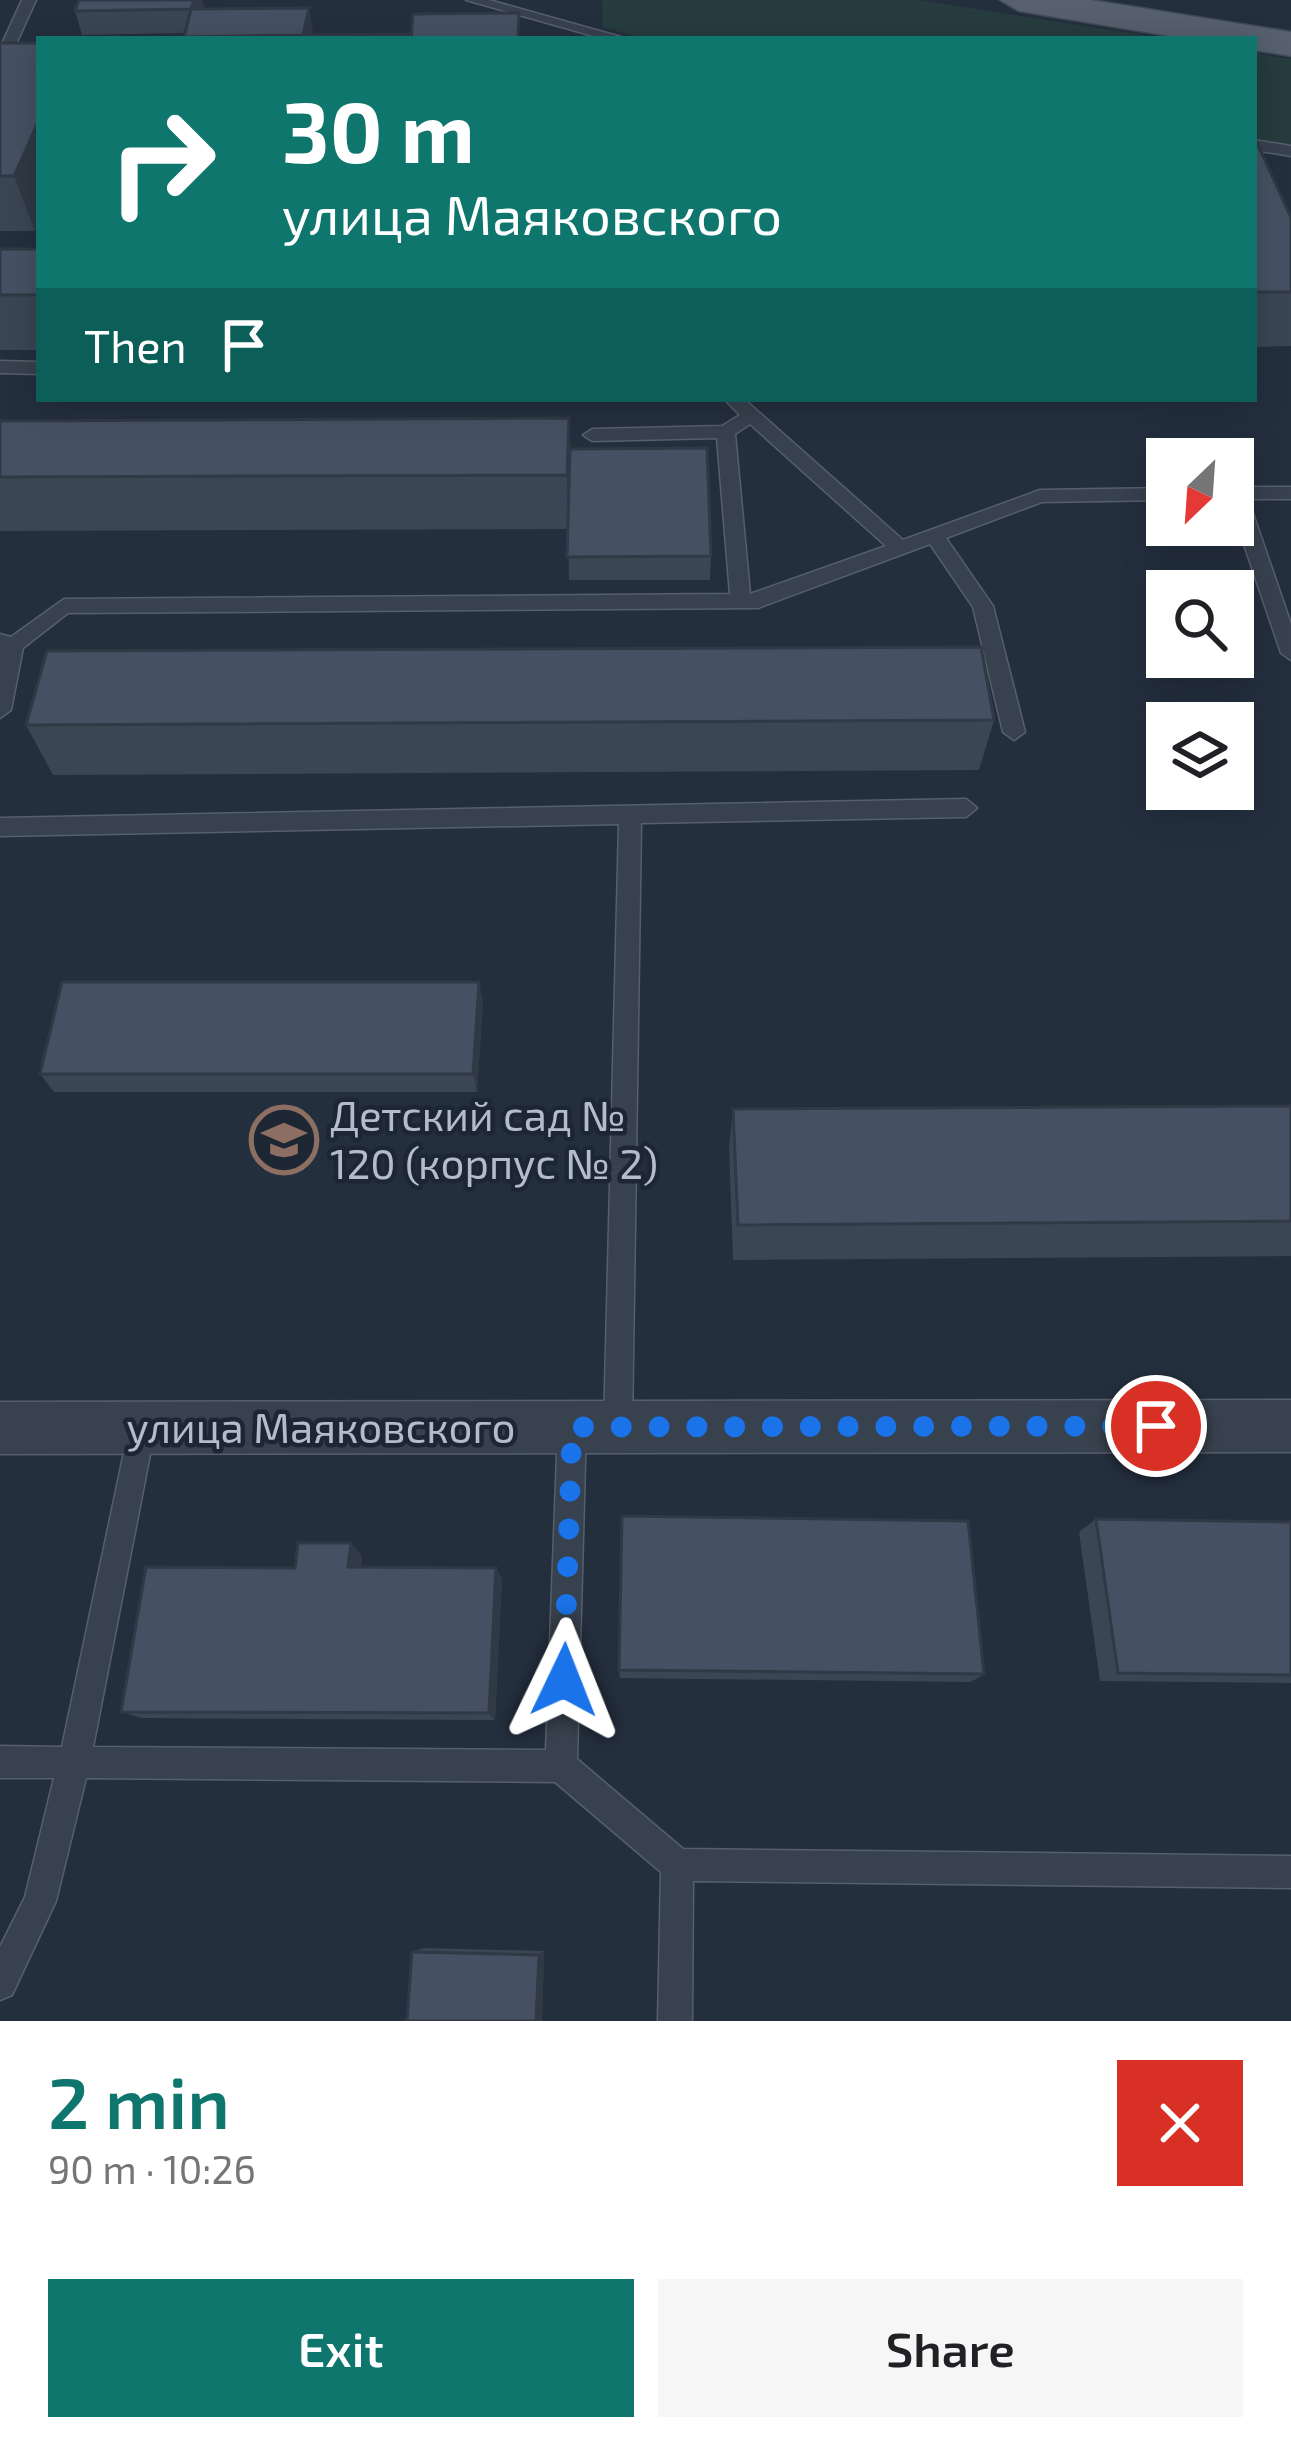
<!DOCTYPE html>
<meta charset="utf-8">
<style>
body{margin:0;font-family:"Exo 2",sans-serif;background:#f6f6f6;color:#202124;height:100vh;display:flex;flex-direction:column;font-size:45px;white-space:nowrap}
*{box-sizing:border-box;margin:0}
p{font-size:39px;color:#757577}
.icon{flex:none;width:66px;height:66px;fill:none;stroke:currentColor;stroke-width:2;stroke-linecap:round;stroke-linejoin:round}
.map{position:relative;height:2021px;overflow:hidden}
.details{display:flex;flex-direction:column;background:#fff;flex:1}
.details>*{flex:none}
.top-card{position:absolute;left:36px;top:36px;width:1221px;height:366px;border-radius:0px;box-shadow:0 6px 30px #0003;background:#0f766e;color:#fff;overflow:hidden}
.needle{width:78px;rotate:205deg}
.tools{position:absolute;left:1146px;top:438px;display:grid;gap:24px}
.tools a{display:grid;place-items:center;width:108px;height:108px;border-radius:0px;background:#fff;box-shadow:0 6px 30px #0003;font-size:60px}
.pin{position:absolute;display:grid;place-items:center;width:102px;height:102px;color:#fff;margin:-51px;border:6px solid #fff;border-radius:50%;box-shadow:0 3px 12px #0007}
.me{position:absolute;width:132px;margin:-66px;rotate:2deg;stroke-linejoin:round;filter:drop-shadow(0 0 9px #0008)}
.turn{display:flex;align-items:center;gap:42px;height:252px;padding:0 48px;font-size:54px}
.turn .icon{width:156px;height:156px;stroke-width:2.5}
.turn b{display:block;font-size:84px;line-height:102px}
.then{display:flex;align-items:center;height:114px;padding:0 48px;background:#0003;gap:24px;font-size:45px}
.round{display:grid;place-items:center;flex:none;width:126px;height:126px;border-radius:0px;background:#f6f6f6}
.head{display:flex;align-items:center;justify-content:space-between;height:204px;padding:0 48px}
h1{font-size:72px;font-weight:600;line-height:90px;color:#0f766e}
.action{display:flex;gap:24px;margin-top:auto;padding:24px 48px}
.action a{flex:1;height:138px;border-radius:0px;background:#0f766e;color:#fff;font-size:48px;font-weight:600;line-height:138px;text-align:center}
.action a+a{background:#f6f6f6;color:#202124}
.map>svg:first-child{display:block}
.green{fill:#263c3f}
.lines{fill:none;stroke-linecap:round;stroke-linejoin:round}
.lane-casing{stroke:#565f6c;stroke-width:3}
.street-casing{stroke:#565f6c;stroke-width:3}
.primary-casing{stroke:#414a57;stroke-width:3}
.lane{fill:#38414e;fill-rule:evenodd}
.street{fill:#38414e;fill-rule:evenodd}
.primary{fill:#56606e;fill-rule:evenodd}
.wall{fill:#3b4654}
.shaded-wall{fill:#303945}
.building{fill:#455162;stroke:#303945;stroke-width:3}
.route{stroke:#1a73e8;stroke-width:21;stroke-dasharray:0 37.8}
.labels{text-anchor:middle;stroke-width:9;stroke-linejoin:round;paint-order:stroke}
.poi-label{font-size:42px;fill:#b4bcc9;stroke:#1d2633;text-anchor:start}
.street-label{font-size:42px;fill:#b4bcc9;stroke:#1d2633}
</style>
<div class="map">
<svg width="1291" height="2021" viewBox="0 0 1291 2021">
<rect width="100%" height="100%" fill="#242f3e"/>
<path class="green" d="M602,0H918L1168,39H645L603,27Z
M1254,53L1291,59V147L1254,141Z"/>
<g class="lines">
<defs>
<path id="lane" d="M22,0H36L7,64L0,68V48Z
M466,0H489L628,39H604Z
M1254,140L1291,146V156L1254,150Z
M0,361L39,362V374L0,373Z
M724,399H744L903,540L1040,490L1167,488V500L1042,502L946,538L993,606L1025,732L1014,740L1003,732L973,607L930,544L758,608L68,613L23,648L11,710L0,718V634L11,637L64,599L730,594L717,438L592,441L583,435L592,429L722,426L740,415ZM750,424L886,546L750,594L735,434Z
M1233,487H1291V499H1248L1291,624V660L1281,653L1233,512Z
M966,799L977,808L966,817L641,823L632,1427L628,1437L618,1441L608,1437L604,1427L619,824L0,836V818Z
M572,1413L582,1417L586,1427L577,1759L683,1849L1291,1856V1888L693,1881L692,2021H658L661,1872L555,1782L86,1778L56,1901L12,1995L0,2000V1947L25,1897L54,1778H0V1746L62,1747L131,1419L141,1415L151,1419L155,1429L93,1747L546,1750L558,1427L562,1417Z"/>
<path id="street" d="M1291,1400V1452L0,1454V1402Z"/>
<path id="primary" d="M1000,0H1091L1291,32V56L1254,50V39H1188L1019,11Z"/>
</defs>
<use href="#lane" class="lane-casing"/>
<use href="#street" class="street-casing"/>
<use href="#primary" class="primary-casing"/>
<use href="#lane" class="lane"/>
<use href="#street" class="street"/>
<use href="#primary" class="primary"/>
</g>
<path class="wall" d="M204,7L203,9L313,32L312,35L521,39H184L185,33L82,35L75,11Z
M0,43L35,231H0Z
M1254,136L1291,218V346L1254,347Z
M0,249H39V350H0Z
M0,421L570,449L711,556L710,580H569L568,529L0,531Z
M994,720L979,770L53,775L26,725Z
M483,1001L477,1092H54L40,1074Z
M1291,1106V1256L733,1260L729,1148L733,1109Z
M1096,1519L1291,1522V1683L1100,1681L1079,1532Z
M351,1543L362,1556L361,1567L496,1568L502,1579L495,1720L142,1718L121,1712L295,1568Z
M619,1670L984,1674L971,1682L620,1678Z
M424,1948L544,1951L542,2021H407L412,1952Z"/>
<path class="shaded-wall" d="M194,0H202L204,7L197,33L191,9Z
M309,8L313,32L311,39L303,35Z
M39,120V221L35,231L14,176Z
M569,418L572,473L570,529L567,475Z
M479,982L483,1001L477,1092L473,1074Z
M351,1543L362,1556L360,1579L348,1567Z
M496,1568L502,1579L495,1720L489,1713Z
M544,1951L542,2021H536L539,1955Z"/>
<path class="building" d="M79,0H194L191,9L75,11Z
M309,8L303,35L411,34V39H302L303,35L184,37L191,9Z
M519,13L518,39H411L413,14Z
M0,43H39V120L14,176H0Z
M1254,136L1291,218V292H1254Z
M0,249H39V295H0Z
M569,418L567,475L0,477V421Z
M707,448L711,556L567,557L570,449Z
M981,647L994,720L26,725L47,651Z
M62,982H479L473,1074H40Z
M1291,1106V1221L738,1225L733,1109Z
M622,1516L968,1521L984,1674L619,1670Z
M1096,1519L1291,1522V1675L1118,1673Z
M298,1543H351L348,1567L496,1568L489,1713L121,1712L146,1567L295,1568Z
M412,1952L539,1955L536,2021H407Z"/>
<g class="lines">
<path class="route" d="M564,1680L572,1427L1156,1426"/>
</g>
<defs>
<symbol id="school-ring" viewBox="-11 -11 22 22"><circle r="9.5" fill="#1d2633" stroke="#8d6e63" stroke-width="1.5"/><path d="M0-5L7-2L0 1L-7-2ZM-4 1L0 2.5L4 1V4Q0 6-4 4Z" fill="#8d6e63"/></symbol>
</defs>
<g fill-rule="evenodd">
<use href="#school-ring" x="246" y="1102" width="76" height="76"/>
</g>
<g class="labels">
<g class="poi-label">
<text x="330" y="1131">Детский сад №<tspan x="330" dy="48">120 (корпус № 2)</tspan></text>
</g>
<g class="street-label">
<text x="321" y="1443">улица Маяковского</text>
</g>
</g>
</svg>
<div class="tools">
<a><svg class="needle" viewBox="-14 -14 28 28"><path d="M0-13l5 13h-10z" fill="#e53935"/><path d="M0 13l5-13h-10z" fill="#757577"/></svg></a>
<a><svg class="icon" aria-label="search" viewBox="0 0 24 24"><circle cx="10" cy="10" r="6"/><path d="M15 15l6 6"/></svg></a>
<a><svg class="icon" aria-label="layers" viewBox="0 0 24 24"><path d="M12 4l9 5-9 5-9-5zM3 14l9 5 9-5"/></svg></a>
</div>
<div class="pin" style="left:1156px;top:1426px;background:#d93025"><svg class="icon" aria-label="arrive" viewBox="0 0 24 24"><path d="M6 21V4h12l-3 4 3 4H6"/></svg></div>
<svg class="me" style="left:564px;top:1680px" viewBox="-20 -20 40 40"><path d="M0-17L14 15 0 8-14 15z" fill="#1a73e8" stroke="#fff" stroke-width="4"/></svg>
<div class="top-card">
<div class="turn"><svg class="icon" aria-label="right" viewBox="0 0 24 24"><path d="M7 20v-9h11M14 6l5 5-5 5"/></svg><div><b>30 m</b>улица Маяковского</div></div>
<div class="then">Then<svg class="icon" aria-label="arrive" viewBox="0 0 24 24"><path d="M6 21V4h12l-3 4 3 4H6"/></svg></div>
</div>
</div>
<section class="details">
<div class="head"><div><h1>2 min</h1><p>90 m · 10:26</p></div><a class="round" style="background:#d93025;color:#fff"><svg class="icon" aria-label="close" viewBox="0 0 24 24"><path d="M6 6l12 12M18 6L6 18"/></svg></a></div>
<div class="action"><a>Exit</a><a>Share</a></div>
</section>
